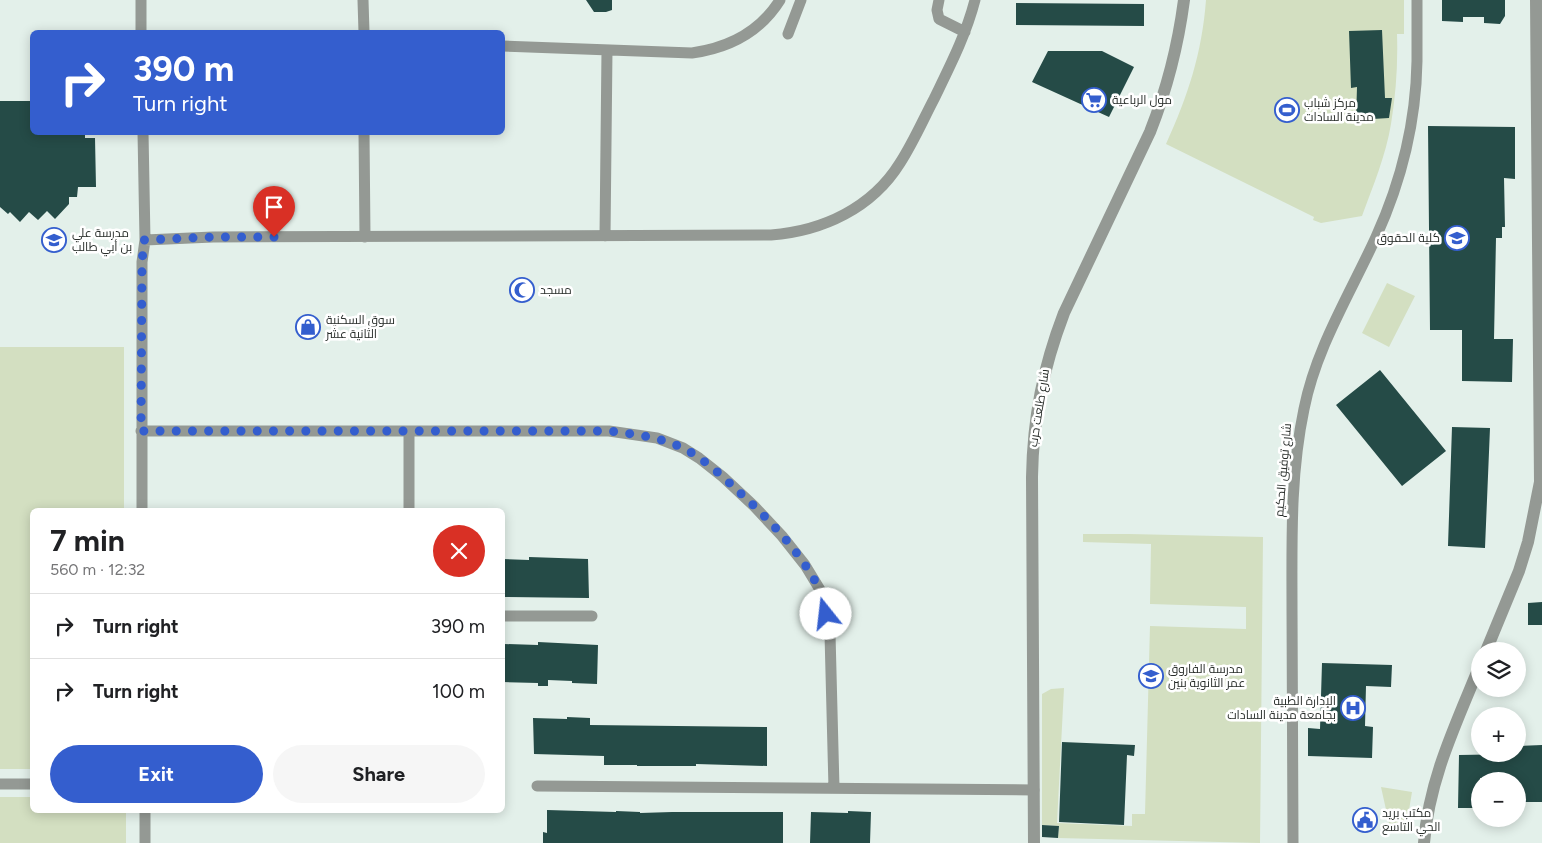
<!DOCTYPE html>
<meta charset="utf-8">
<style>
body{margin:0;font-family:Figtree,Cairo,sans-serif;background:#f6f6f6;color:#202124;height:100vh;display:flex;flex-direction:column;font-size:19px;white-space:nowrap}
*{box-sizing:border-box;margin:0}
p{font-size:16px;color:#757577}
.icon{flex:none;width:28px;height:28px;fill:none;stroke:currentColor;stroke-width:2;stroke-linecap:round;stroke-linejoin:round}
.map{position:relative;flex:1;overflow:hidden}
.details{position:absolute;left:30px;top:508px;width:475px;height:305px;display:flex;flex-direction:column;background:#fff;border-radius:8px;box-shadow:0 2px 12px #0003}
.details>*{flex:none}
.top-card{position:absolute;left:30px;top:30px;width:475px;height:105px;border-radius:8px;box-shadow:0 2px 12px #0003;background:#345ece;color:#fff;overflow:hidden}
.buttons{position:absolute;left:1471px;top:642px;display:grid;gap:10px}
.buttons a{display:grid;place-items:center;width:55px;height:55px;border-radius:50%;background:#fff;box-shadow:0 2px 12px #0003;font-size:25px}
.pin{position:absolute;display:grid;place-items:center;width:42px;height:42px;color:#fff;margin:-51px -21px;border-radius:50% 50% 50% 0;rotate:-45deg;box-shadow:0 0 5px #0007}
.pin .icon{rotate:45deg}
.me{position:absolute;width:55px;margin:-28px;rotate:344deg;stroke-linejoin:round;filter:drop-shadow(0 0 4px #0008)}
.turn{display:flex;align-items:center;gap:18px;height:105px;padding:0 20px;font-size:22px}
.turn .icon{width:65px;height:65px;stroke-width:2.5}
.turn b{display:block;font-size:35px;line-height:42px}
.round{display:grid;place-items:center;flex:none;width:52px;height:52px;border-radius:26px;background:#f6f6f6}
.overview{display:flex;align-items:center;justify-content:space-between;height:85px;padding:0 20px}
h1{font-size:30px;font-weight:700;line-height:38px}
.button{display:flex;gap:10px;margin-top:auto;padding:10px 20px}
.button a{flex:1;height:58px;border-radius:30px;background:#345ece;color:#fff;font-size:20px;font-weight:700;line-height:58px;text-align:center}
.button a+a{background:#f6f6f6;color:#202124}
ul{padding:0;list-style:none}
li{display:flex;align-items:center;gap:15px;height:65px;padding:0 20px;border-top:1px solid #e0e0e0}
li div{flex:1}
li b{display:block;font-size:19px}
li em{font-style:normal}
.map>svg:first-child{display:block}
.green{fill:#d3dfc1}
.building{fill:#254b47}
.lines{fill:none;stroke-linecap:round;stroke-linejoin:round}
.minor{stroke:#949994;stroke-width:11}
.tertiary{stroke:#949994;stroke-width:12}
.route{stroke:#345ece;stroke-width:9;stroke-dasharray:0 16.2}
.labels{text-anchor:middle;stroke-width:5;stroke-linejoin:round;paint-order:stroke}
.poi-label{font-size:12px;fill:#272c29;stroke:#fff;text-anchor:start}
.street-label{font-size:12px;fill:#272c29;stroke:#fff}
</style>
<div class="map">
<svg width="1542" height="843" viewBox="0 0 1542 843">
<rect width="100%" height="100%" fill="#e3f0ea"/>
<path class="green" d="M1206,0H1404V34H1397C1398,64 1396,94 1391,124C1386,155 1373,186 1362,216L1321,223L1313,220L1314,217L1166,144C1188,96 1202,53 1206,0Z
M1387,283L1415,296L1389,347L1362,333Z
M0,347H124V510H32V769H0Z
M1083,534H1129L1263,537L1260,843L1058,838L1059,826L1042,825V694L1051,689L1064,688L1057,823L1132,826V814H1145L1150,626L1246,629V607L1150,604L1151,544L1083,542Z
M1381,787L1412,792L1405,834L1391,832Z
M0,797H32V810H126V843H0Z"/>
<path class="building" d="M586,0H612V10L606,12H594Z
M1442,0H1505V16L1500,24L1484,23V17H1463V22L1442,21Z
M1016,3L1144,4V26L1016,25Z
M1382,30L1385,98H1392L1389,118L1356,120L1357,87L1351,88L1349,31Z
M1048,51H1102L1134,67L1109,117L1032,82Z
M0,101H32V132H85V138H95L96,187H78L77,197H69V204L55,219L47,211L38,220L29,212L20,222L10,212L8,214L0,207Z
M1428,126L1515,127V179L1504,178L1505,227H1502V238H1496L1494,339H1513L1512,382L1462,381V330H1430Z
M1380,370L1446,451L1402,486L1336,405Z
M1452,427L1490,428L1485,548L1448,546Z
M529,557L588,559L589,598L502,597V559L529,560Z
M1542,602V625H1528V603Z
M538,642L598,645L597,684L572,683V681L548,680V686H538V683L503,682L504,644L538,645Z
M1322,663L1392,665L1391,687L1366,686L1365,726L1373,727L1372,758L1308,756V728L1320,729Z
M567,717L590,718V725L767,727V766L696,764V766H637V765H604V756L534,754L533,718L567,719Z
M1062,742L1135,745L1134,756L1127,755L1124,825L1059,822Z
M1542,745V802H1518V781H1508V778H1480V808H1458L1459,755L1518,754V746Z
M547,810L616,812V811L640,812V813L672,812H783V843H543V832L547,833Z
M848,811L871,812L870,843H810L811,812L848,813Z
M1042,825L1059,826L1058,838L1042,837Z"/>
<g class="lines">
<path class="minor" d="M141,0V32
M363,0L364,32
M939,0L937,10L939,19L965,32
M788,34L801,0
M502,46L692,53C728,48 760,32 780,0
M143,132L145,240
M364,132L365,237
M605,236L607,50
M141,431H609L657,438L683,448L699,458L723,477L754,506L782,536L805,565L822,593L830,634L834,788
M142,510V262L145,240L213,237L771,235C823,231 872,208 900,163C913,143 923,120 934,99C950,66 966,35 975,0
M409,510V431
M502,616H592
M0,784H32
M537,786L1034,790
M145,810V843
M1293,843C1293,765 1292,687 1292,608C1292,542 1290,475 1304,409C1316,348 1350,294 1376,237C1401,182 1416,121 1417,61C1417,41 1417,20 1417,0"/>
<path class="tertiary" d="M1486,651L1519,571L1528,542L1540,482L1536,0
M1034,843L1032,477C1033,418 1043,368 1064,313L1150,132C1167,89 1178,46 1184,0
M1424,843C1429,779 1456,724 1480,665"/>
</g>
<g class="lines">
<path class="route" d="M274,237H213L144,240L142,262L141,431H609C634,434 659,437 683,448C703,458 721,475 737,490C769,519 801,552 821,592C824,598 825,607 826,614"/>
</g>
<defs>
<symbol id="supermarket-ring" viewBox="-11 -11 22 22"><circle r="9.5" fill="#fff" stroke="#345ece" stroke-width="1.5"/><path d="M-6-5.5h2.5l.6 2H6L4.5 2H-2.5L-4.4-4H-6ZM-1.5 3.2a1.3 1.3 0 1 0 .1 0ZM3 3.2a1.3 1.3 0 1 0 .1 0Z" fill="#345ece"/></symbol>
<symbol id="stadium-ring" viewBox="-11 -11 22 22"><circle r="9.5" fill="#fff" stroke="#345ece" stroke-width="1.5"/><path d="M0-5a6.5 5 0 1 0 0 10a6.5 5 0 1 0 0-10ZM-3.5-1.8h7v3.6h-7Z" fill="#345ece"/></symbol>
<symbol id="university-ring" viewBox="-11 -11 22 22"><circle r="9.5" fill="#fff" stroke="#345ece" stroke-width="1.5"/><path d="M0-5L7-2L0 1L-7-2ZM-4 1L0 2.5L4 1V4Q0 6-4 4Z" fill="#345ece"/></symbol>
<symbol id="school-ring" viewBox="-11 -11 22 22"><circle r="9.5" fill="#fff" stroke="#345ece" stroke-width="1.5"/><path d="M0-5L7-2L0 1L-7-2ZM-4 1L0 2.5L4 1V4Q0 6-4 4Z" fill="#345ece"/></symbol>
<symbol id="mosque-ring" viewBox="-11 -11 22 22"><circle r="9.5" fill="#fff" stroke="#345ece" stroke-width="1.5"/><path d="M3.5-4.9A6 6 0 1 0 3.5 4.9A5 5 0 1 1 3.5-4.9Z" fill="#345ece"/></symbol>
<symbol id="shop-ring" viewBox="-11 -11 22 22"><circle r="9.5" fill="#fff" stroke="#345ece" stroke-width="1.5"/><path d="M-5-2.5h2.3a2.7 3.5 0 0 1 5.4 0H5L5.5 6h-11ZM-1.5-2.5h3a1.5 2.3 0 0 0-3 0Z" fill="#345ece"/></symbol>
<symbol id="hospital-ring" viewBox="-11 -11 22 22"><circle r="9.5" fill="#fff" stroke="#345ece" stroke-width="1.5"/><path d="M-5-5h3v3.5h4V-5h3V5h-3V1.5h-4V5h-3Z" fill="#345ece"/></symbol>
<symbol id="civic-ring" viewBox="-11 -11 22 22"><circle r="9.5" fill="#fff" stroke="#345ece" stroke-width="1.5"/><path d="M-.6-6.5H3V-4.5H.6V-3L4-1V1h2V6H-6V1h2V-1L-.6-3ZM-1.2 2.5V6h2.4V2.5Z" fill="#345ece"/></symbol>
</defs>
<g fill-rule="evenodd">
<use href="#supermarket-ring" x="1080" y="86" width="28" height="28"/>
<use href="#stadium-ring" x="1273" y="96" width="28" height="28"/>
<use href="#university-ring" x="1443" y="224" width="28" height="28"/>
<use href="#school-ring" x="40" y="226" width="28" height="28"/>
<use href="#mosque-ring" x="508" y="276" width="28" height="28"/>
<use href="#shop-ring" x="294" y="313" width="28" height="28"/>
<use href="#school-ring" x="1137" y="662" width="28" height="28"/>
<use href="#hospital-ring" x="1339" y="694" width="28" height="28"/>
<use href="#civic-ring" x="1351" y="806" width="28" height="28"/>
</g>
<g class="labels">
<g class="poi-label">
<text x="1112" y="104">مول الرباعية</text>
<text x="1304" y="107">مركز شباب<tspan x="1304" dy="14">مدينة السادات</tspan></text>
<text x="72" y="237">مدرسة علي<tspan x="72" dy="14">بن أبي طالب</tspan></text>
<text x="1440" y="242" text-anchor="end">كلية الحقوق</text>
<text x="540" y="294">مسجد</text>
<text x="326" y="324">سوق السكنية<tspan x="326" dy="14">الثانية عشر</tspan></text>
<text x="1168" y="673">مدرسة الفاروق<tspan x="1168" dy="14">عمر الثانوية بنين</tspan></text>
<text x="1336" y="705" text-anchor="end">الإدارة الطبية<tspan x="1336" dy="14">بجامعة مدينة السادات</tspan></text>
<text x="1382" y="817">مكتب بريد<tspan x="1382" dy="14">الحي التاسع</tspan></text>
</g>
<g class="street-label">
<text transform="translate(1039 408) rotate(-81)" y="4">شارع طلعت حرب</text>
<text transform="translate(1283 470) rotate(-85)" y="4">شارع توفيق الحكيم</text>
</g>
</g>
</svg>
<div class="buttons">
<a><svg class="icon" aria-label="layers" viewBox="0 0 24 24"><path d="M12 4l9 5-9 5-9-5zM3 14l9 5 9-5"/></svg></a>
<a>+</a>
<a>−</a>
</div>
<div class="pin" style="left:274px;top:237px;background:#d93025"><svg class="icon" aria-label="arrive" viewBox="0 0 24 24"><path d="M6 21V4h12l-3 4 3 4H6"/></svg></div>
<svg class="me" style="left:826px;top:614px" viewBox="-20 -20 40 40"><circle r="19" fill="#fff"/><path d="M0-13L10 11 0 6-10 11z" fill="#345ece"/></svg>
<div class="top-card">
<div class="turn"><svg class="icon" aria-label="right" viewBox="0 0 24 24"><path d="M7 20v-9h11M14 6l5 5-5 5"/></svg><div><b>390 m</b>Turn right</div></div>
</div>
<section class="details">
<div class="overview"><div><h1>7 min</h1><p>560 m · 12:32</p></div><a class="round" style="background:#d93025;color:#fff"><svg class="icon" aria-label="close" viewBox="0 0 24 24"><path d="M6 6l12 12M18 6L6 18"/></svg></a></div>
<ul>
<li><svg class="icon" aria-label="right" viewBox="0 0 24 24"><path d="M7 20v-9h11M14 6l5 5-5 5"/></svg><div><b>Turn right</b></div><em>390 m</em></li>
<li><svg class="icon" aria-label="right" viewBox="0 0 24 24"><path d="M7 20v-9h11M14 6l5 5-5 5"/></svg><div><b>Turn right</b></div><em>100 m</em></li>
</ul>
<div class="button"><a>Exit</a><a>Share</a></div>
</section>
</div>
